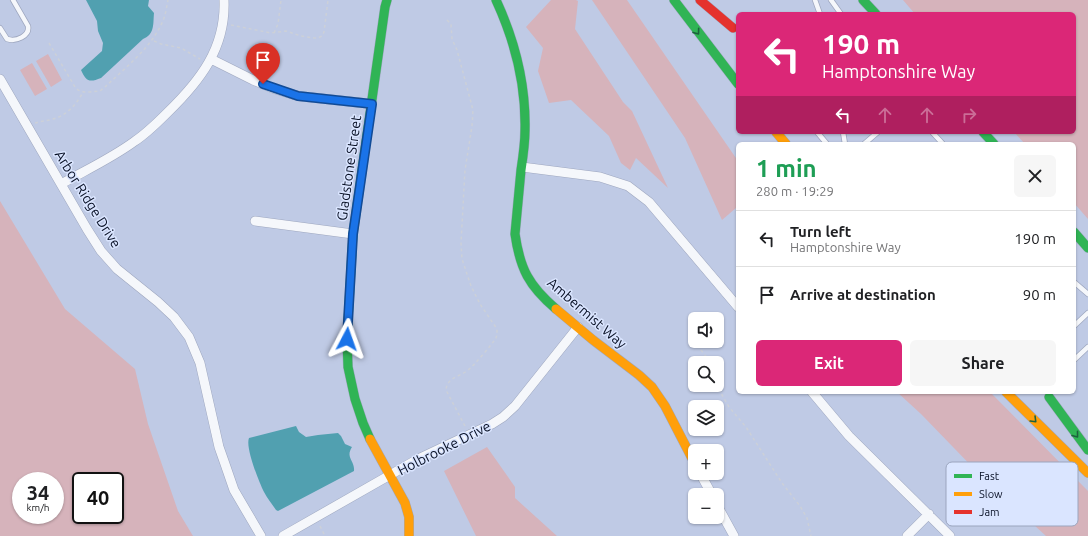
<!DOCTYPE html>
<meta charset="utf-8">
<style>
body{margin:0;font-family:Ubuntu,sans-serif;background:#f6f6f6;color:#202124;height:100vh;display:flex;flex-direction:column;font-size:15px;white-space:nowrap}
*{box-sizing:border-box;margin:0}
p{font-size:13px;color:#757577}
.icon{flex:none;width:22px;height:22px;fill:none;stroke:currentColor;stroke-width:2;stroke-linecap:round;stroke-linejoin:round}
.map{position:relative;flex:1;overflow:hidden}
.details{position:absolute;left:736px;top:142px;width:340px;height:252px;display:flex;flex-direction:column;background:#fff;border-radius:6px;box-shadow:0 1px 3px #0004}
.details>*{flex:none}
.hud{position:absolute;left:736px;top:12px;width:340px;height:122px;border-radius:6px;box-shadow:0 1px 3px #0004;background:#db2777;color:#fff;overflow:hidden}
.buttons{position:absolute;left:688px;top:312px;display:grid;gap:8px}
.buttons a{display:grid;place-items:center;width:36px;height:36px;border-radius:6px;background:#fff;box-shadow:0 1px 3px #0004;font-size:20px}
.speed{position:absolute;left:12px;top:472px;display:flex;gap:8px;font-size:20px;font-weight:700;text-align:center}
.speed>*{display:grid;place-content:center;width:52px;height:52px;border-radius:50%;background:#fff;box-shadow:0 1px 3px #0004;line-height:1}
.speed small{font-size:10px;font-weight:400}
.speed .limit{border:2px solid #111;border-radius:6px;background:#fff;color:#111}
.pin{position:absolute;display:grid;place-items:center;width:34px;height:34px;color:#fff;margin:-41px -17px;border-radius:50% 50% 50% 0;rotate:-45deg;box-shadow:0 0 4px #0007}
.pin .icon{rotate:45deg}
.me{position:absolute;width:44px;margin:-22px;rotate:4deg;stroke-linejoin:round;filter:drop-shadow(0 0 3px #0008)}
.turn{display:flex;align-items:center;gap:14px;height:84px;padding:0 20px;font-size:18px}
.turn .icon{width:52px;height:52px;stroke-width:2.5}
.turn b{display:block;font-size:28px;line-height:34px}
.lanes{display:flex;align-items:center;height:38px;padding:0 20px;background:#0003;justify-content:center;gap:20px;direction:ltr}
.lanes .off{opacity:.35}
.round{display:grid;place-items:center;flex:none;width:42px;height:42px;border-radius:6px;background:#f6f6f6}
.summary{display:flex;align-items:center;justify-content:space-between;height:68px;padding:0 20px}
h1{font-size:24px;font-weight:700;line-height:30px;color:#1e9e55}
.cta{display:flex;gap:8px;margin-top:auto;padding:8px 20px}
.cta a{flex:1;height:46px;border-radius:6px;background:#db2777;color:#fff;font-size:16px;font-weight:700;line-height:46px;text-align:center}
.cta a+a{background:#f6f6f6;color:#202124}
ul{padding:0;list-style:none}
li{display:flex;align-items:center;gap:12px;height:56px;padding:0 20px;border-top:1px solid #e0e0e0}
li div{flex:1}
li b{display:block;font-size:15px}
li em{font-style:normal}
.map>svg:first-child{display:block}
.green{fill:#d6b3bb;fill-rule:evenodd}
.water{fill:#51a0b0}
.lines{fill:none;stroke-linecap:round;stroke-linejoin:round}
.lane-casing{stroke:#9ea7bf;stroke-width:6}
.street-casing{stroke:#9ea7bf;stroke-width:10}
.fast-casing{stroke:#9ea7bf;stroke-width:10}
.slow-casing{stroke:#9ea7bf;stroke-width:10}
.jam-casing{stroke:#9ea7bf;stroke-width:10}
.path{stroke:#ccd0d8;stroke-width:1.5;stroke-dasharray:3 3;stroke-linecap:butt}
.lane{stroke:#f5f7fb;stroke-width:4.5}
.street{stroke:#f5f7fb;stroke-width:9}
.fast{stroke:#30b455;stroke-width:9}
.slow{stroke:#ff9f0a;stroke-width:9}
.jam{stroke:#e5322d;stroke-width:9}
.oneway{stroke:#1c623d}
.route-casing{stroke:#114b97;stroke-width:10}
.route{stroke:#1a73e8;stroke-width:7}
.labels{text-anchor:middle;stroke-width:3;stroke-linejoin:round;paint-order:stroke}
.street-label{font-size:14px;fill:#081025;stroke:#dae5ff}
.key{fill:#dae5ff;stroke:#9ba5be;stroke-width:1}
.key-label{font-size:11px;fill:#081025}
</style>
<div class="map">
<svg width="1088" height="536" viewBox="0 0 1088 536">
<rect width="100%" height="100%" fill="#bfcae5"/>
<path class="green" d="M551,0H576L578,1L575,29L623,102L632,111L668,188L636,158L630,170L621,163L609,136L571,100L549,103L538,71L543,48L526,27Z
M592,0H627L738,161V209L736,208L722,220L685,138Z
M903,0H1088V219L1074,203V144H1025L1014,132H1074V14H915Z
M48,54L62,80L51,87L36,61Z
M32,63L47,89L35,96L20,70Z
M0,201L65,309L135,369L148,424L178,511L193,536H0ZM21,481H55V515H21ZM81,481H115V515H81Z
M897,392H990L1088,491V536H1046L984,479L921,414Z
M487,447L515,487V498L557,536H476L444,471Z"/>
<path class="water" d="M86,0H149L148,6L154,13C153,24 155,34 143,39L101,78C89,83 86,81 81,70L102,51L103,43L98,31L97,21Z
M296,426L299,432L306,437L318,435L338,433L341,436L345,444L352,447C345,458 355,460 354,471L278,511L276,510C272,504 267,498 264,492C259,482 245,447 249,438Z"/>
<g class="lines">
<defs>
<path id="lane" d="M815,0L820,14
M831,0L841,14
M0,28L7,39C16,42 30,36 28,26L13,0
M817,132L827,144
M843,132L845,144
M932,132L943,144
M864,144L878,132
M1074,282L1088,294
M1074,326L1088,313
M1074,360L1088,347"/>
<path id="street" d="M211,59L253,80L272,88L298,96L372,104
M0,79L87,229L101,251L117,269L158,302L174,317L189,337L200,363L219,447L225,464L234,490L261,536
M522,167L600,177L628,186L649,202L738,307
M61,184C86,170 112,158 135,141C147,133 157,123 167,113C200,81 226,48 224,0
M255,221L353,234
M812,392L849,436L950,536
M700,473L712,495
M717,505L734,536
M283,536L418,459L492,424L503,417L515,406L578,327
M907,536L929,514"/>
<path id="fast" d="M496,0C515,41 526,85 525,130C525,144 523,157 521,170C519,191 517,213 515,234C520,269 529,286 556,309
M674,0L738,84
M863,0L876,14
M983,132L994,144
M1074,232L1088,248
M1049,397L1088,450
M370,439L363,423L355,399L348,367L347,339L353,234L385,7L387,0"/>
<path id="slow" d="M776,132L786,144
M556,309L593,340L639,375L652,387L665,406L695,464
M1006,392L1088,473
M370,439L405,503L409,517V536"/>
<path id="jam" d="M700,0L733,28"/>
</defs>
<use href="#lane" class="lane-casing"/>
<use href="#street" class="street-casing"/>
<use href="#fast" class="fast-casing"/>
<use href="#slow" class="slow-casing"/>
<use href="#jam" class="jam-casing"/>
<path class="path" d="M447,20L451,24L452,39L457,50L473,110L472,126L465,170L461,243L462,259L471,286L480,304L497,329C497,333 497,335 496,338C493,343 473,367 468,370C460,377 447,377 446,390L466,428
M231,25L271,33L286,31L301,36L314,38H318L322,36L324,32L328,0
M274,33L278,24L281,0
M154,41L161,44L181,48L200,59
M49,43L75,87L78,90L84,92H90L100,91L105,87C126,67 156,44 165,15C166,11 167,5 168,0
M35,123C41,121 47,121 53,119C66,116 77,104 83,92
M700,344L701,350L711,363
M699,362L705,356
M717,383L721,393L729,407L746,427L782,483L800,506L807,518L811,536
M320,526L325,536"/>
<use href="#lane" class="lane"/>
<use href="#street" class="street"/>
<use href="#fast" class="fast"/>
<use href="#slow" class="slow"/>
<use href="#jam" class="jam"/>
</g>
<defs><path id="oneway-chevron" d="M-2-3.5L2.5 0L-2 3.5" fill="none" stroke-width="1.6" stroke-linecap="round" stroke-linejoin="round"/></defs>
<g class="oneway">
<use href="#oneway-chevron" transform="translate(697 32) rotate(54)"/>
<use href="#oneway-chevron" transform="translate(1034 420) rotate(45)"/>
<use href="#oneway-chevron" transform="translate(1076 435) rotate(52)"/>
</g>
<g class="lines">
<defs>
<path id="route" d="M263,84L298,96L372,104L353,234L347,339"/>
</defs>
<use href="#route" class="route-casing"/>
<use href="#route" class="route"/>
</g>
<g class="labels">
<g class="street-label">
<text transform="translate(349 168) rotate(-82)" y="5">Gladstone Street</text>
<text transform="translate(88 199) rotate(58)" y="5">Arbor Ridge Drive</text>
<text transform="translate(587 313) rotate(41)" y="5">Ambermist Way</text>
<text transform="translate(444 448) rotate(-27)" y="5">Holbrooke Drive</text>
</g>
</g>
<rect x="946" y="462" width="132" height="64" rx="6" class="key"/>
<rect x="954" y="474" width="18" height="4" fill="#30b455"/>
<rect x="954" y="492" width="18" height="4" fill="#ff9f0a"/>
<rect x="954" y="510" width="18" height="4" fill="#e5322d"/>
<g class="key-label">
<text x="979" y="480">Fast</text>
<text x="979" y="498">Slow</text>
<text x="979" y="516">Jam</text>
</g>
</svg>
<div class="buttons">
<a><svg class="icon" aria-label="sound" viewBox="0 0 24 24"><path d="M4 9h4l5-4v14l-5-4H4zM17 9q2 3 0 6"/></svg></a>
<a><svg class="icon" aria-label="search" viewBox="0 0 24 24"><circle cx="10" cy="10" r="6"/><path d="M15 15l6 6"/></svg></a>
<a><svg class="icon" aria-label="layers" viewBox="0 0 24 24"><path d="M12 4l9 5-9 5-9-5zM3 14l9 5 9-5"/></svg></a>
<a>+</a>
<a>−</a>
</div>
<div class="speed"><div>34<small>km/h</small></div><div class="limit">40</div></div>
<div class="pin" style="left:263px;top:84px;background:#d93025"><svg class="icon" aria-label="arrive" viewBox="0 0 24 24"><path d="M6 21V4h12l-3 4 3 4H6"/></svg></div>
<svg class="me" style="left:347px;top:339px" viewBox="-20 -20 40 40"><path d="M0-17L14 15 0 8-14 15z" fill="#1a73e8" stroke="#fff" stroke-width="4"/></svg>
<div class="hud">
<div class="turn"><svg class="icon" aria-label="left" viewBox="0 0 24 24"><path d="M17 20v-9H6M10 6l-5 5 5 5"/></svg><div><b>190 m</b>Hamptonshire Way</div></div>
<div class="lanes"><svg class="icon" aria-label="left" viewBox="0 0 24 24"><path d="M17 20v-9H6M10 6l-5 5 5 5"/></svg><svg class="icon off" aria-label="ahead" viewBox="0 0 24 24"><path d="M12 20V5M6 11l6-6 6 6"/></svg><svg class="icon off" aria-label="ahead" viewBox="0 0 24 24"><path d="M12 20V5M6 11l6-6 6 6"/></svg><svg class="icon off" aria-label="right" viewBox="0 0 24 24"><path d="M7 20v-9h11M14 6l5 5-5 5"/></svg></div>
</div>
<section class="details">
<div class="summary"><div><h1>1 min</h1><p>280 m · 19:29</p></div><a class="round"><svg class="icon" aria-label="close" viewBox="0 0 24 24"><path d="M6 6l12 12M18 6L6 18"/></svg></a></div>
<ul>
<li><svg class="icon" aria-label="left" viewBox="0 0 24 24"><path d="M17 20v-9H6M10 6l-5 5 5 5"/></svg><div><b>Turn left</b><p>Hamptonshire Way</p></div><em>190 m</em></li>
<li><svg class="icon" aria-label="arrive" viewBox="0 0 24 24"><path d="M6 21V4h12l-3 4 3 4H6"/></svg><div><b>Arrive at destination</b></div><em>90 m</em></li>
</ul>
<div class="cta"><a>Exit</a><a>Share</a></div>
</section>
</div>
